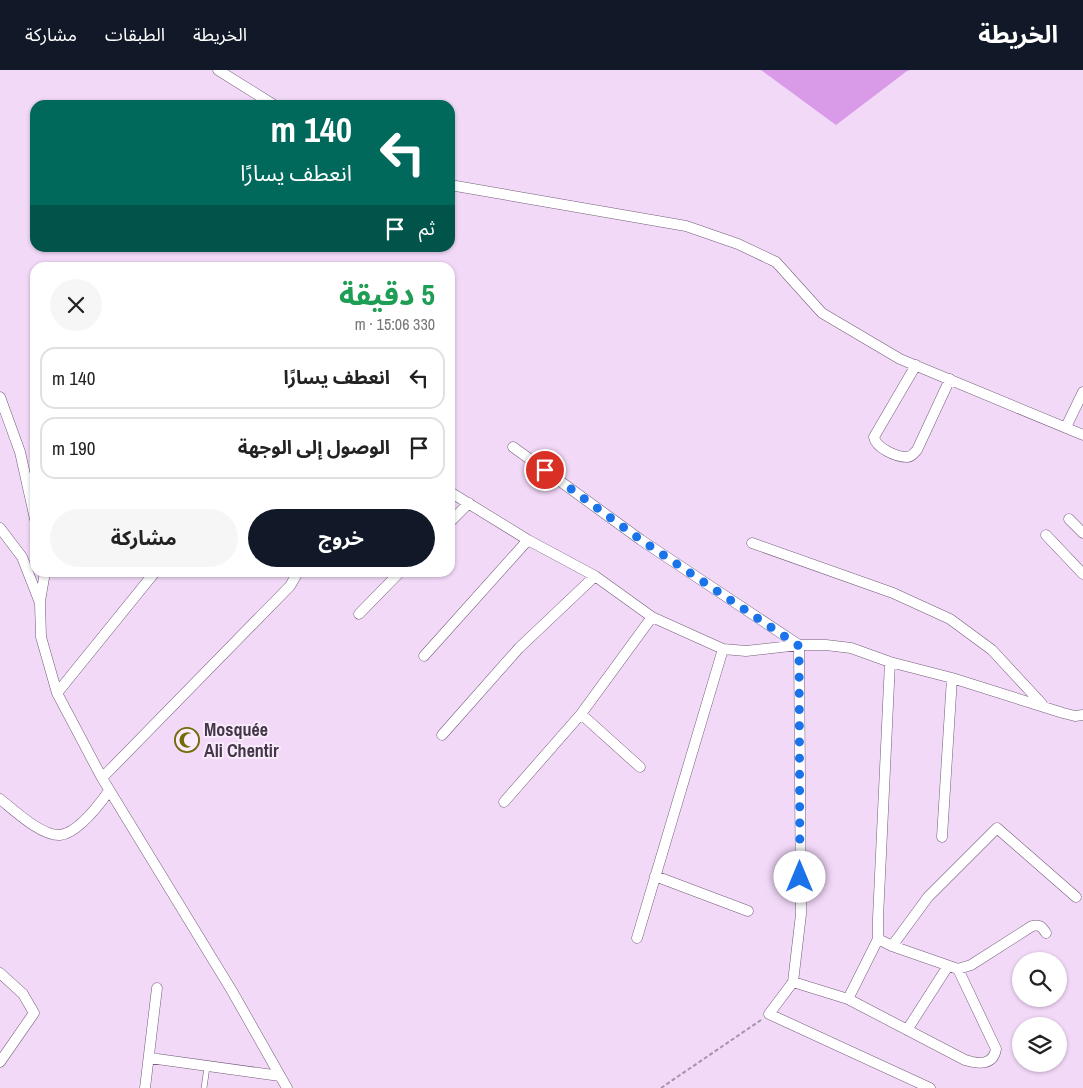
<!DOCTYPE html>
<html lang="ar">
<meta charset="utf-8">
<style>
body{margin:0;font-family:"Archivo Narrow","Noto Sans Arabic",sans-serif;background:#f6f6f6;color:#222;direction:rtl;height:100vh;display:flex;flex-direction:column;font-size:19px;white-space:nowrap}
*{box-sizing:border-box;margin:0}
p{font-size:16px;color:#767676}
.icon{flex:none;width:28px;height:28px;fill:none;stroke:currentColor;stroke-width:2;stroke-linecap:round;stroke-linejoin:round}
.map{position:relative;flex:1;overflow:hidden;direction:ltr}
.details{position:absolute;left:30px;top:192px;width:425px;height:315px;display:flex;flex-direction:column;background:#fff;border-radius:15px;box-shadow:0 1px 4px #0004;direction:rtl}
.details>*{flex:none}
.hud{position:absolute;left:30px;top:30px;width:425px;height:152px;border-radius:15px;box-shadow:0 1px 4px #0004;direction:rtl;background:#00695c;color:#fff;overflow:hidden}
.buttons{position:absolute;left:1012px;top:882px;display:grid;gap:10px}
.buttons a{display:grid;place-items:center;width:55px;height:55px;border-radius:50%;background:#fff;box-shadow:0 1px 4px #0004;font-size:25px}
.pin{position:absolute;display:grid;place-items:center;width:42px;height:42px;color:#fff;margin:-21px;border:2px solid #fff;border-radius:50%;box-shadow:0 1px 5px #0007}
.me{position:absolute;width:55px;margin:-28px;rotate:0deg;stroke-linejoin:round;filter:drop-shadow(0 0 4px #0008)}
.turn{display:flex;align-items:center;gap:18px;height:105px;padding:0 20px;font-size:22px}
.turn .icon{width:65px;height:65px;stroke-width:2.5}
.turn b{display:block;font-size:35px;line-height:42px}
.then{display:flex;align-items:center;height:48px;padding:0 20px;background:#0003;gap:10px;font-size:19px}
.round{display:grid;place-items:center;flex:none;width:52px;height:52px;border-radius:26px;background:#f6f6f6}
.head{display:flex;align-items:center;justify-content:space-between;height:85px;padding:0 20px}
h1{font-size:30px;font-weight:700;line-height:38px;color:#1e9e55}
.action{display:flex;gap:10px;margin-top:auto;padding:10px 20px}
.action a{flex:1;height:58px;border-radius:30px;background:#111827;color:#fff;font-size:20px;font-weight:700;line-height:58px;text-align:center}
.action a+a{background:#f6f6f6;color:#222}
ul{padding:0;list-style:none}
li{display:flex;align-items:center;gap:15px;height:62px;margin:0 10px 8px;padding:0 10px;border:2px solid #e0e0e0;border-radius:15px}
li div{flex:1}
li b{display:block;font-size:19px}
li em{font-style:normal}
header{display:flex;align-items:center;gap:30px;box-sizing:border-box;height:70px;padding:0 25px;background:#111827;color:#fff}
header strong{font-size:24px}
nav{display:flex;gap:28px;margin-inline-start:auto;font-size:18px}
.map>svg:first-child{display:block}
.forest{fill:#d99be8}
.lines{fill:none;stroke-linecap:round;stroke-linejoin:round}
.service-casing{stroke:#735d78;stroke-width:6}
.minor-casing{stroke:#735d78;stroke-width:11}
.path{stroke:#a694ab;stroke-width:2;stroke-dasharray:4 2.5;stroke-linecap:butt}
.service{stroke:#fff;stroke-width:5}
.minor{stroke:#fff;stroke-width:10}
.route{stroke:#1a73e8;stroke-width:9;stroke-dasharray:0 16.2}
.labels{text-anchor:middle;stroke-width:4;stroke-linejoin:round;paint-order:stroke}
.poi-label{font-size:18px;font-weight:bold;fill:#423845;stroke:#faeafd;text-anchor:start}
</style>
<header>
<strong>الخريطة</strong>
<nav><a>الخريطة</a><a>الطبقات</a><a>مشاركة</a></nav>
</header>
<div class="map">
<svg width="1083" height="1018" viewBox="0 0 1083 1018">
<rect width="100%" height="100%" fill="#f2d9f8"/>
<path class="forest" d="M761,0H910L907,1L836,55Z"/>
<g class="lines">
<defs>
<path id="service" d="M204,1018L207,997"/>
<path id="minor" d="M218,0L274,35
M450,115L686,156L738,174L776,192L822,243L900,289L1083,365
M916,295L874,367C876,378 896,387 907,387C912,387 914,383 917,380L950,309
M0,327L20,382L35,449
M1066,357L1083,322
M513,377L641,470L799,575L801,844L793,912L848,929L878,869
M450,422L528,470L595,506L652,547L723,579L746,581L799,575H826L851,578L890,592L952,608L1063,643L1075,646L1083,645
M1069,449L1083,463
M450,452L469,433
M0,458L22,487L40,533L41,567L57,623L102,708L232,921L287,1018
M1046,465L1083,504
M752,473L893,523L950,549L992,580L1042,634
M40,531L45,502
M359,544L400,502
M424,586L528,470
M890,592L878,848V869L892,876L958,899L971,895L1032,856C1040,854 1042,857 1046,863
M57,623L155,502
M581,644L640,697
M442,665L519,578L595,506
M102,708L290,516L298,502
M0,729C14,740 41,766 60,765C78,763 99,735 109,721
M504,732L581,644L652,547
M942,767L952,608
M655,806L748,841
M637,868L723,579
M892,876L928,827L997,758L1076,827
M0,903L23,924L34,943L0,992
M793,912L769,944L930,1018
M848,929L965,990C978,994 993,996 996,979L958,899
M907,960L948,896
M150,988L280,1006
M145,1018L157,918"/>
</defs>
<use href="#service" class="service-casing"/>
<use href="#minor" class="minor-casing"/>
<path class="path" d="M661,1018L761,950"/>
<use href="#service" class="service"/>
<use href="#minor" class="minor"/>
</g>
<g class="lines">
<path class="route" d="M545,400L641,470L799,576L800,807"/>
</g>
<defs>
<symbol id="mosque-ring" viewBox="-11 -11 22 22"><circle r="9.5" fill="#faeafd" stroke="#736b06" stroke-width="1.5"/><path d="M3.5-4.9A6 6 0 1 0 3.5 4.9A5 5 0 1 1 3.5-4.9Z" fill="#736b06"/></symbol>
</defs>
<g fill-rule="evenodd">
<use href="#mosque-ring" x="173" y="656" width="28" height="28"/>
</g>
<g class="labels">
<g class="poi-label">
<text x="204" y="666">Mosquée<tspan x="204" dy="21">Ali Chentir</tspan></text>
</g>
</g>
</svg>
<div class="buttons">
<a><svg class="icon" aria-label="search" viewBox="0 0 24 24"><circle cx="10" cy="10" r="6"/><path d="M15 15l6 6"/></svg></a>
<a><svg class="icon" aria-label="layers" viewBox="0 0 24 24"><path d="M12 4l9 5-9 5-9-5zM3 14l9 5 9-5"/></svg></a>
</div>
<div class="pin" style="left:545px;top:400px;background:#d93025"><svg class="icon" aria-label="arrive" viewBox="0 0 24 24"><path d="M6 21V4h12l-3 4 3 4H6"/></svg></div>
<svg class="me" style="left:800px;top:807px" viewBox="-20 -20 40 40"><circle r="19" fill="#fff"/><path d="M0-13L10 11 0 6-10 11z" fill="#1a73e8"/></svg>
<div class="hud">
<div class="turn"><svg class="icon" aria-label="left" viewBox="0 0 24 24"><path d="M17 20v-9H6M10 6l-5 5 5 5"/></svg><div><b>140 m</b>انعطف يسارًا</div></div>
<div class="then">ثم<svg class="icon" aria-label="arrive" viewBox="0 0 24 24"><path d="M6 21V4h12l-3 4 3 4H6"/></svg></div>
</div>
<section class="details">
<div class="head"><div><h1>5 دقيقة</h1><p>330 m · 15:06</p></div><a class="round"><svg class="icon" aria-label="close" viewBox="0 0 24 24"><path d="M6 6l12 12M18 6L6 18"/></svg></a></div>
<ul>
<li><svg class="icon" aria-label="left" viewBox="0 0 24 24"><path d="M17 20v-9H6M10 6l-5 5 5 5"/></svg><div><b>انعطف يسارًا</b></div><em>140 m</em></li>
<li><svg class="icon" aria-label="arrive" viewBox="0 0 24 24"><path d="M6 21V4h12l-3 4 3 4H6"/></svg><div><b>الوصول إلى الوجهة</b></div><em>190 m</em></li>
</ul>
<div class="action"><a>خروج</a><a>مشاركة</a></div>
</section>
</div>
